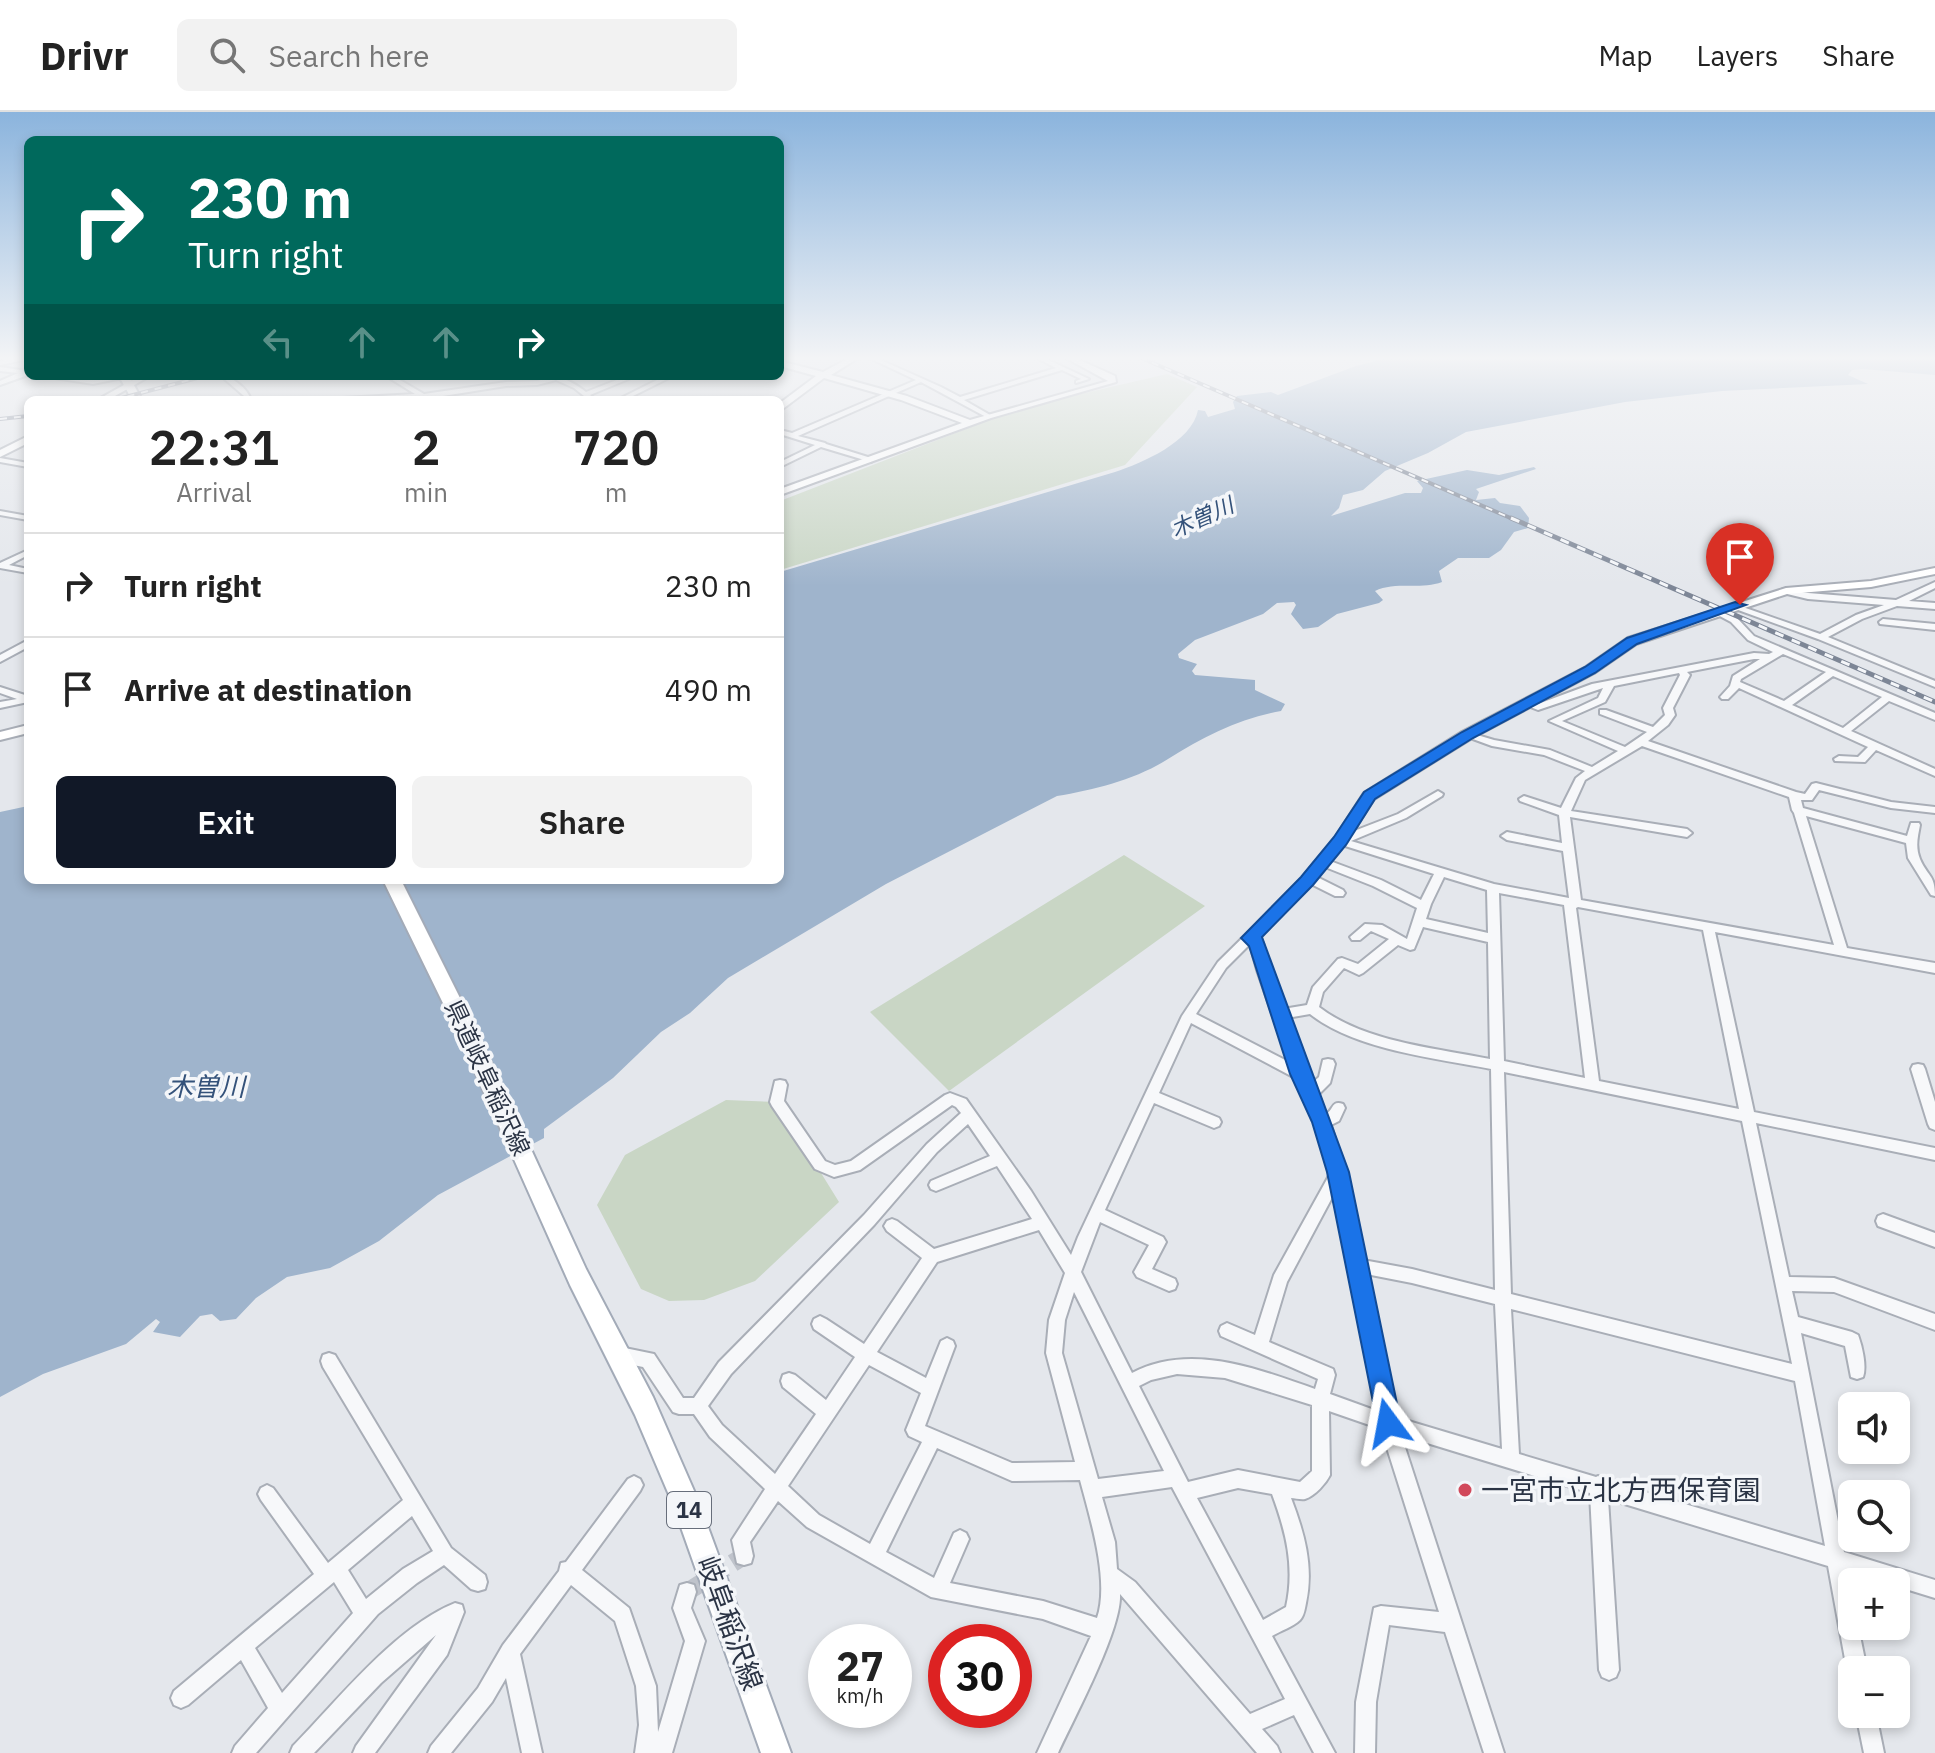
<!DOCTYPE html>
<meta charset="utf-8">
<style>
body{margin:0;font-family:"IBM Plex Sans","Noto Sans JP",sans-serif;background:#f2f2f2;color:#222;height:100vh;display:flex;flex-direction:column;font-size:30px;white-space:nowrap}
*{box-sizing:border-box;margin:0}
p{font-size:26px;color:#767676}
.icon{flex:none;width:44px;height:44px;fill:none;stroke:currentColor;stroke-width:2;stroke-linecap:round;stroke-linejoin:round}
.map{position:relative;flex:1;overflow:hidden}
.panel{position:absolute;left:24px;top:284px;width:760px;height:488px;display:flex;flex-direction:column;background:#fff;border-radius:12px;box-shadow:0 4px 12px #0003}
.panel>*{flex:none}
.top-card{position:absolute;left:24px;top:24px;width:760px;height:244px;border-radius:12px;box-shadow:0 4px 12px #0003;background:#00695c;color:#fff;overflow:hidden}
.buttons{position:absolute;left:1838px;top:1280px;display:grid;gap:16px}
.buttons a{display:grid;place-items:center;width:72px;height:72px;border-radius:12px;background:#fff;box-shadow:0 4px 12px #0003;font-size:40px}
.speed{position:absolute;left:808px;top:1512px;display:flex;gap:16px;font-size:40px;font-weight:700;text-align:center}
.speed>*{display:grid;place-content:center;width:104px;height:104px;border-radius:50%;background:#fff;box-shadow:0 4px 12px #0003;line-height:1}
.speed small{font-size:20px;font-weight:400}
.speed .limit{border:12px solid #d22;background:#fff;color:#111}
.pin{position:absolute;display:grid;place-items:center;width:68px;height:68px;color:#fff;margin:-82px -34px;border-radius:50% 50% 50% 0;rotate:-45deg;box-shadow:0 0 8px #0007}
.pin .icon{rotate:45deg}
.me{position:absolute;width:88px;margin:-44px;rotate:347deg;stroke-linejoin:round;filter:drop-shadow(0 0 6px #0008)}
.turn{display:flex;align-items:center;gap:28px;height:168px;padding:0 32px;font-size:36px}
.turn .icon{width:104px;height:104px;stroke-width:2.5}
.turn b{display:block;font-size:56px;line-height:68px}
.lanes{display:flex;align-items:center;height:76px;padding:0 32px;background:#0003;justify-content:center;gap:40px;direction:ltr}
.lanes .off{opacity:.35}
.eta{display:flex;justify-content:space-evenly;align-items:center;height:136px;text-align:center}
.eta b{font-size:48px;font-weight:600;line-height:56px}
.button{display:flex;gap:16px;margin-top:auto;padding:16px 32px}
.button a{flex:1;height:92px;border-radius:12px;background:#111827;color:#fff;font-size:32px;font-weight:600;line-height:92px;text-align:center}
.button a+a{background:#f2f2f2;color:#222}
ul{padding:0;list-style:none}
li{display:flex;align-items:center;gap:24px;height:104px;padding:0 32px;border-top:2px solid #e0e0e0}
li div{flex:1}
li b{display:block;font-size:30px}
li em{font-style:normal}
header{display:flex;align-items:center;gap:48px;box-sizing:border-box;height:112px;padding:0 40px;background:#fff;border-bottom:2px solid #e0e0e0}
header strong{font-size:38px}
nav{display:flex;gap:44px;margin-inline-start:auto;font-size:28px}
.search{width:560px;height:72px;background:#f2f2f2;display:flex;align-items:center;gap:20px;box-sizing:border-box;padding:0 28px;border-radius:12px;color:#767676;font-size:30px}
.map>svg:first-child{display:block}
.green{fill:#c9d6c5}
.water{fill:#9fb4cc}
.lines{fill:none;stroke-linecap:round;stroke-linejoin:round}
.street-tunnel{stroke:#bfc3cb;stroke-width:18;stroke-dasharray:18 9;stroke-linecap:butt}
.street-casing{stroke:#a9aeb7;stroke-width:4}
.secondary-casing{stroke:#a9aeb7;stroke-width:4}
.primary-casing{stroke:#a3abb8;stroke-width:4}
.street{fill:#f7f8fa;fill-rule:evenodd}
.secondary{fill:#fff;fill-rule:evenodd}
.primary{fill:#fff;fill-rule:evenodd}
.rail-far1-casing{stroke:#7d8696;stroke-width:4}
.rail-casing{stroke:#7d8696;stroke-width:5}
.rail-far1{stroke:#f4f6f9;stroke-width:2;stroke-dasharray:7;stroke-linecap:butt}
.rail{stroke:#f4f6f9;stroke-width:3;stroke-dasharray:9;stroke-linecap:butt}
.route{fill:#1a73e8;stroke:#114b97;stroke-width:2}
.poi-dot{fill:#d1495b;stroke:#f4f6f9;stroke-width:3}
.labels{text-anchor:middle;stroke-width:7;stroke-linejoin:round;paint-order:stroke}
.far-water-label{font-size:22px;font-style:italic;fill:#34527a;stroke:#f4f6f9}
.shield{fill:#f4f6f9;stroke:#676e7b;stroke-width:2}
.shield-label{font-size:22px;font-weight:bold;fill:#2b3445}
.street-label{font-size:24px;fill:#2b3445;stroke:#f4f6f9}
.water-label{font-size:26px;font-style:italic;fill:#34527a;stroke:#f4f6f9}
.near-poi-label{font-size:28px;fill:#2b3445;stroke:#f4f6f9;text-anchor:start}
.near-street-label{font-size:28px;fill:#2b3445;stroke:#f4f6f9}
</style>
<header>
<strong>Drivr</strong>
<div class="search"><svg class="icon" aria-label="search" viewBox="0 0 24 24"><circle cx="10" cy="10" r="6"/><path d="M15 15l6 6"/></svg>Search here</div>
<nav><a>Map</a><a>Layers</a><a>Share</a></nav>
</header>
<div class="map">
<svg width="1935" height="1641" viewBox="0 0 1935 1641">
<rect width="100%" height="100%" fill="#e4e7ec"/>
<path class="green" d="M1167,262L1197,275L1125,353L780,458V389L994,306L1059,287Z
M1124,743L1205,794L949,979L870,900Z
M726,988L777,990L839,1090L755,1169L704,1188L669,1189L641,1177L597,1093L625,1043Z"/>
<path class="water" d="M1392,245H1935V263L1863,257L1852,258L1848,263L1868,272L1722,279L1625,290L1466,320L1428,341L1385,359L1363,378L1343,383L1339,396L1331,404L1405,381H1421L1423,376L1417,369L1467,358L1499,363L1534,355L1536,357L1476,377L1479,380L1476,388L1495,386L1500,391L1520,394L1529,406L1528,416L1514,420L1501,438L1489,446H1458L1439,459L1442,470C1421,478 1395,469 1375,479L1383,488L1379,491L1337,502L1318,515L1303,517L1291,502L1296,493L1294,490L1277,491L1263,502L1195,528L1178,542L1179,546L1197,552L1192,559L1195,563L1255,568V578L1285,592L1281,599C1240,606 1203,625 1168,647C1137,667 1094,678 1057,684L886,772L728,866L690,901L661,920L613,966L544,1017V1026L438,1083L379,1129L330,1156L287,1165L256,1186L236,1207L220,1209L212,1202L200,1204L180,1225L153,1220L160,1210L156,1207L126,1232L43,1262L0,1285V700L28,694V768H780V460L1115,360C1142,351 1192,330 1198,298L1205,299L1208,305L1235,297L1233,290L1237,284L1271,280L1278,283L1356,254Z"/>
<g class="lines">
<path class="street-tunnel" d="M687,1480L744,1444"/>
<defs>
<path id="street" d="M867,245H874L941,275L960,285L1056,256L1035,245H1042L1089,267L1076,271V269L1081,267L1062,258L964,288L990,303L991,304L988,306L921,270L798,324L825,331L826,332L871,346V350L821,335L780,355V350L815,333L780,322V318L792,321L916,268Z
M0,255L28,259V263L0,273V269L18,261L0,259Z
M42,264L93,268L118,264L127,265L93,272Z
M221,264C232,264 248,277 251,288H245L244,284Z
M386,264H393L424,282L506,270L537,269L550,266L549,264C562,264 576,272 586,280L627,264H636L590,283L596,288H589L574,276L556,268L537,273L506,274L424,287L340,288L343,286L415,282Z
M665,264H673L625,288H617Z
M0,346L28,351V355L0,350Z
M0,399L28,404V408L0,403Z
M28,438V443L9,453L28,457V461L0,456V451Z
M1935,470V476L1909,489L1935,491V497L1897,494L1862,507L1828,525L1935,569V575L1818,527L1730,495L1737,493L1820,522L1856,503L1884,493L1808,487L1783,481V477L1808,481L1896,488Z
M1719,497L1737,506L1754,524L1935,601V608L1889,589L1851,619L1935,657V664L1876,638L1865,650L1835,649L1834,647L1839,644L1858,645L1868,635L1739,576L1728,587H1722L1720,585L1730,574L1733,564L1760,547H1754L1687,560L1690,563L1673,596L1675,603L1668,613L1648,629L1796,680L1805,682L1812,672L1816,671L1891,690L1935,695V701L1891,696L1819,678L1812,688H1801L1803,696L1907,724L1911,711H1919L1920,713C1918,724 1915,735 1920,747C1927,764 1935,762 1935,784L1931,783L1908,746L1906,731L1806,704L1847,836L1935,851V861L1715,820L1754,1000L1935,1036V1048L1756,1011L1789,1165L1834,1166L1935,1202V1218L1834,1180L1792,1179L1798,1205L1852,1220L1858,1223C1862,1234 1867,1254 1863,1265L1857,1267L1851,1265L1845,1234L1801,1221L1844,1440L1935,1468V1486L1896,1474V1470H1881L1848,1460L1852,1481V1514H1858L1867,1558H1852V1566L1847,1558L1828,1454L1608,1387L1619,1558L1616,1565L1609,1568L1602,1565L1599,1558L1590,1381L1401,1323L1504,1641H1484L1445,1520L1389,1513L1376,1590L1375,1641H1355L1356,1590L1374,1496L1381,1494L1439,1500L1381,1317L1329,1299L1330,1363C1326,1371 1315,1384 1305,1387C1301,1388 1295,1386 1291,1386C1304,1420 1314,1454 1306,1491C1305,1496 1304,1504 1300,1508C1293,1515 1280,1519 1272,1524L1335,1641H1314L1294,1603L1262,1617L1277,1634L1280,1641H1257L1120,1482C1122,1517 1074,1606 1058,1641H1037L1091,1524L1043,1507L931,1485L807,1415L778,1389L750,1430L753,1444L751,1451L744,1453L737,1451L732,1428L765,1377L710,1325L694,1302H679L673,1300L643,1255L614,1249L612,1243L614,1237L620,1235L654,1242L683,1286H694L719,1250L864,1103L927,1032L961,1001L956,995L952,993L860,1058L834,1065L815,1057L772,994L770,990L775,969L780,968L785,969L787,973L784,989L825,1049L835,1053L851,1049L945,983L950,981L966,987L1031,1079L1071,1143L1078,1125L1182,904L1218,850L1303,766L1336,726L1398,702L1438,679L1443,682L1442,684L1406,706L1351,729L1494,772L1569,786L1563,739L1507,728L1501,724L1507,720L1562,731L1559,703L1520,689L1519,687L1524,684L1561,696L1576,666L1585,659L1544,643L1492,634L1462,623L1467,620L1494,628L1550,638L1592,655L1618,639L1549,609L1598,586L1603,576L1538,598L1525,593V589L1538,592L1592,572L1754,541L1769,542L1773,540L1748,528L1731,510L1716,502V498ZM1783,542L1826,560L1784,589L1740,570L1741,567ZM1679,561L1680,563L1663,596L1665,603L1653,615L1606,598H1600V602L1647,620L1625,635L1562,609L1605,590L1614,574ZM1833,564L1882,585L1843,616L1792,593ZM1642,634L1789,685L1792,698L1794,701L1834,833L1581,788L1570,705L1687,725L1692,721L1687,717L1571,699L1585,668ZM1342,733L1434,762L1421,788L1381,768L1330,749ZM1325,755L1373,774L1417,796L1407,827L1382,813L1365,812L1350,825L1352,828H1360L1371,819L1389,827L1358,852L1342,846L1338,847L1313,875L1307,893L1283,897L1269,858L1263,831L1257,825L1311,772L1335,784H1343L1345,781L1343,778L1317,765ZM1444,765L1487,778L1488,821L1426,807L1431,792ZM1499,781L1564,793L1585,966L1504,949ZM1578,795L1703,818L1739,997L1599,969L1576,796ZM1423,815L1488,830L1490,947C1436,936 1364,930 1319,895L1323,880L1344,856L1359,863L1363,861L1398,833L1410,838L1414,837ZM1250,832L1257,858L1289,950L1196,902L1226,856ZM1310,902C1356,938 1434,946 1491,957L1495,1178L1412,1157L1363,1148L1345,1060L1331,1013L1339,1009L1345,996L1343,992C1331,988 1334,998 1326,1002L1317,984L1330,971L1335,952L1333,948L1328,947L1323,948L1319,965L1311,972L1287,906ZM1191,911L1295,966L1316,1010L1331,1060L1274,1163L1255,1223L1227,1211L1221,1214L1219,1219L1221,1224L1318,1267L1315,1277C1258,1257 1190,1230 1132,1261L1081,1160L1100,1110L1149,1133L1134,1160L1137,1165L1169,1179L1175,1177L1177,1172L1175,1167L1152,1157L1166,1130L1163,1125L1105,1098L1154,991L1214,1016L1219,1014L1221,1010L1219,1006L1159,981ZM1504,960L1742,1009L1792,1252L1511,1182ZM968,1012L990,1044L931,1069L929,1073L931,1077L936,1079L941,1077L997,1054L1032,1107L934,1137L897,1109L892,1107L887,1109L884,1114L887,1119L922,1146L864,1232L826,1207L820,1204L814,1207L812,1212L814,1217L855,1245L826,1288L795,1263L789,1261L783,1263L781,1269L783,1275L816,1302L775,1362L722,1313L708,1294L731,1262L874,1113L937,1040ZM1335,1080L1377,1299L1330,1282L1335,1263L1333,1257L1269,1230L1287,1170ZM1039,1118L1065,1161L1049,1208L1046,1241L1075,1350L1012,1351L925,1314L955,1234L953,1229L947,1226L941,1229L926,1266L877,1240L937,1150ZM1366,1162L1412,1171L1495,1192L1502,1337L1395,1305ZM1074,1180L1164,1359L1098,1367L1062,1241L1065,1208ZM1511,1197L1795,1269L1825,1434L1605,1368L1598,1364L1596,1365L1519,1342ZM869,1253L921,1281L906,1318L909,1324L922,1330L870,1432L819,1403L788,1374ZM1177,1262L1225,1266L1312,1293V1359L1300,1370L1238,1358L1188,1370L1139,1274L1151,1268ZM937,1336L1012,1369L1080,1368C1090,1406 1110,1469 1097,1506L1043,1489L950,1471L969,1427L966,1421L960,1418L954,1421L934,1466L886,1440ZM1172,1375L1285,1587L1250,1602L1135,1470L1117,1457L1115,1430L1102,1385ZM1238,1376L1272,1382C1286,1420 1295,1455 1286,1495L1263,1508L1197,1386Z
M1883,507L1935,512V518L1880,512L1879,510Z
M28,528V535L0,550V543Z
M0,575L28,584V590L0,596V590L17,587L0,581Z
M1918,952L1923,953L1925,957L1935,990V1018L1930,1016L1928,1012L1911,957L1913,953Z
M1883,1102L1935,1121V1135L1878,1114L1876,1109L1878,1104Z
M329,1241L335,1243L451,1436L485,1463L487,1470L485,1477L478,1479L471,1477L444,1453L417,1471L378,1502L256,1641H232L235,1634L268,1596L241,1548L188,1593L181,1596L174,1593L171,1586L174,1579L314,1462L261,1388L258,1382L261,1376L267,1373L273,1376L328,1451L403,1388L323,1255L321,1249L323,1243ZM412,1404L433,1439L403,1457L366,1487L348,1458ZM334,1470L353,1501L282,1581L255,1536Z
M634,1364L640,1367L643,1373L640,1379L582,1458L629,1496L656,1574L658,1620L685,1529L673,1496L680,1473L687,1471L694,1473L696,1480L691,1496L705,1529L672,1641H635L639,1613L636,1574L615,1509L571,1473L520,1542L542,1641H522L506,1566L492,1590L451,1641H428L431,1634L478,1576L503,1533L559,1459L561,1451L566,1450L628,1367Z
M455,1491L462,1493L464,1500L447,1543L375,1641H353L356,1634L436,1523L381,1571L314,1641H290L293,1634C338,1588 395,1515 455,1491Z
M1856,1602H1876L1884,1641H1864Z"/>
<path id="secondary" d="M17,245H28V247L0,253V249Z
M851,245H860L831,263L907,284L970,308L1108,269L1064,245H1073L1115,264L1116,270L991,306L780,383V377L962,311L901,288L824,266L780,299V291L816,264L780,254V249L823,260Z
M140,264H150L108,288H97Z
M28,324V331L0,345V338Z
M1935,456V462L1871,475L1787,482L1636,532L1594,561L1472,626L1374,687L1345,732L1340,734L1333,729L1364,681L1462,620L1586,555L1628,526L1786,476L1871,469Z
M28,613V621L0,628V620Z"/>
<path id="primary" d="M119,264H129L142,288H132Z
M383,768H401L479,924L586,1157L653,1285L698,1388L791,1641H761L672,1390L635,1303L570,1173L459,924Z"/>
</defs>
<use href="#street" class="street-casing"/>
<use href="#secondary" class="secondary-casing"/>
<use href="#primary" class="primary-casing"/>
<use href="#street" class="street"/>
<use href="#secondary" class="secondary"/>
<use href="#primary" class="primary"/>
<defs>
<path id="rail-far1" d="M1139,245L1515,408
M114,288L205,264
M0,307L28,304"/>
<path id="rail" d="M1511,406L1935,590"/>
</defs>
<use href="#rail-far1" class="rail-far1-casing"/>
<use href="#rail" class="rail-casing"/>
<use href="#rail-far1" class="rail-far1"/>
<use href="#rail" class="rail"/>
</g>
<linearGradient id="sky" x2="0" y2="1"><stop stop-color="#8bb4dd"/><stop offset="0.52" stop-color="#f3f4f6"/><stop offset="1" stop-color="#f3f4f6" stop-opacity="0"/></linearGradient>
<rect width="1935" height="474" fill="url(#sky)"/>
<path class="route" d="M1735,490L1746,493L1637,532L1595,561L1473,626L1375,687L1346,733L1313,773L1262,825L1349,1060L1401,1311L1398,1320L1388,1324L1379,1320L1327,1060L1312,1010L1290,962L1249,834L1241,826L1301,765L1334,725L1364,680L1462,620L1585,555L1627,526Z"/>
<circle class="poi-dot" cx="1465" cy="1378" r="8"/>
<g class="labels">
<g class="far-water-label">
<text transform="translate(1202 405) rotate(-24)" y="8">木曽川</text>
</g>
<rect class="shield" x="667" y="1380" width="44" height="36" rx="6"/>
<g class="shield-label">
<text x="689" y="1406">14</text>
</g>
<g class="street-label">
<text transform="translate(487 966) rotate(65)" y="8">県道岐阜稲沢線</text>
</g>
<g class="water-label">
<text x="206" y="984">木曽川</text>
</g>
<g class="near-poi-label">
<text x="1481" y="1388">一宮市立北方西保育園</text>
</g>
<g class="near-street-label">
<text transform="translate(730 1511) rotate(70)" y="10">岐阜稲沢線</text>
</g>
</g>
</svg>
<div class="buttons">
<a><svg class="icon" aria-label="sound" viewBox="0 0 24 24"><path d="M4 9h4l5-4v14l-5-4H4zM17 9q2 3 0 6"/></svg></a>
<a><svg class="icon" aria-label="search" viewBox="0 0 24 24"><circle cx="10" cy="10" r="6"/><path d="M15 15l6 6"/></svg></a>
<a>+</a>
<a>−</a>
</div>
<div class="speed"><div>27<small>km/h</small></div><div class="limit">30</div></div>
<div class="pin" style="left:1740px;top:493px;background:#d93025"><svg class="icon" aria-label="arrive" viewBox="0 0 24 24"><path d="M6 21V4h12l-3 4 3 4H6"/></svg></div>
<svg class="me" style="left:1388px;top:1311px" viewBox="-20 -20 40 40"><path d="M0-17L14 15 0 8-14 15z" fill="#1a73e8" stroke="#fff" stroke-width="4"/></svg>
<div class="top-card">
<div class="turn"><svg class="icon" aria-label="right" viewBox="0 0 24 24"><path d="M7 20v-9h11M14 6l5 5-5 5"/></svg><div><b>230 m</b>Turn right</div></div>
<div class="lanes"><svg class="icon off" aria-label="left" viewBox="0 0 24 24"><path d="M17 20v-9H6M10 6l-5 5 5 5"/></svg><svg class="icon off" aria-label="ahead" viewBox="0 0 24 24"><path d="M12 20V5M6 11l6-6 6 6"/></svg><svg class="icon off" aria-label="ahead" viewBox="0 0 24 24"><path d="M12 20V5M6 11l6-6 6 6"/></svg><svg class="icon" aria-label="right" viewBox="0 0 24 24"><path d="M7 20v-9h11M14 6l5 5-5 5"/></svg></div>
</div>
<section class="panel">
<div class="eta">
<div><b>22:31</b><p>Arrival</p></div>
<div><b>2</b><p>min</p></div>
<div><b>720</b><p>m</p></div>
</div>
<ul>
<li><svg class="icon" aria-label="right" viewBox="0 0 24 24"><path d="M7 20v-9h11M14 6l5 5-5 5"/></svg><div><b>Turn right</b></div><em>230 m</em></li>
<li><svg class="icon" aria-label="arrive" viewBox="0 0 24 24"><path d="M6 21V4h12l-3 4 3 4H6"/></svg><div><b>Arrive at destination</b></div><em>490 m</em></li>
</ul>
<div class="button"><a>Exit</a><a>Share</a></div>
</section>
</div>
